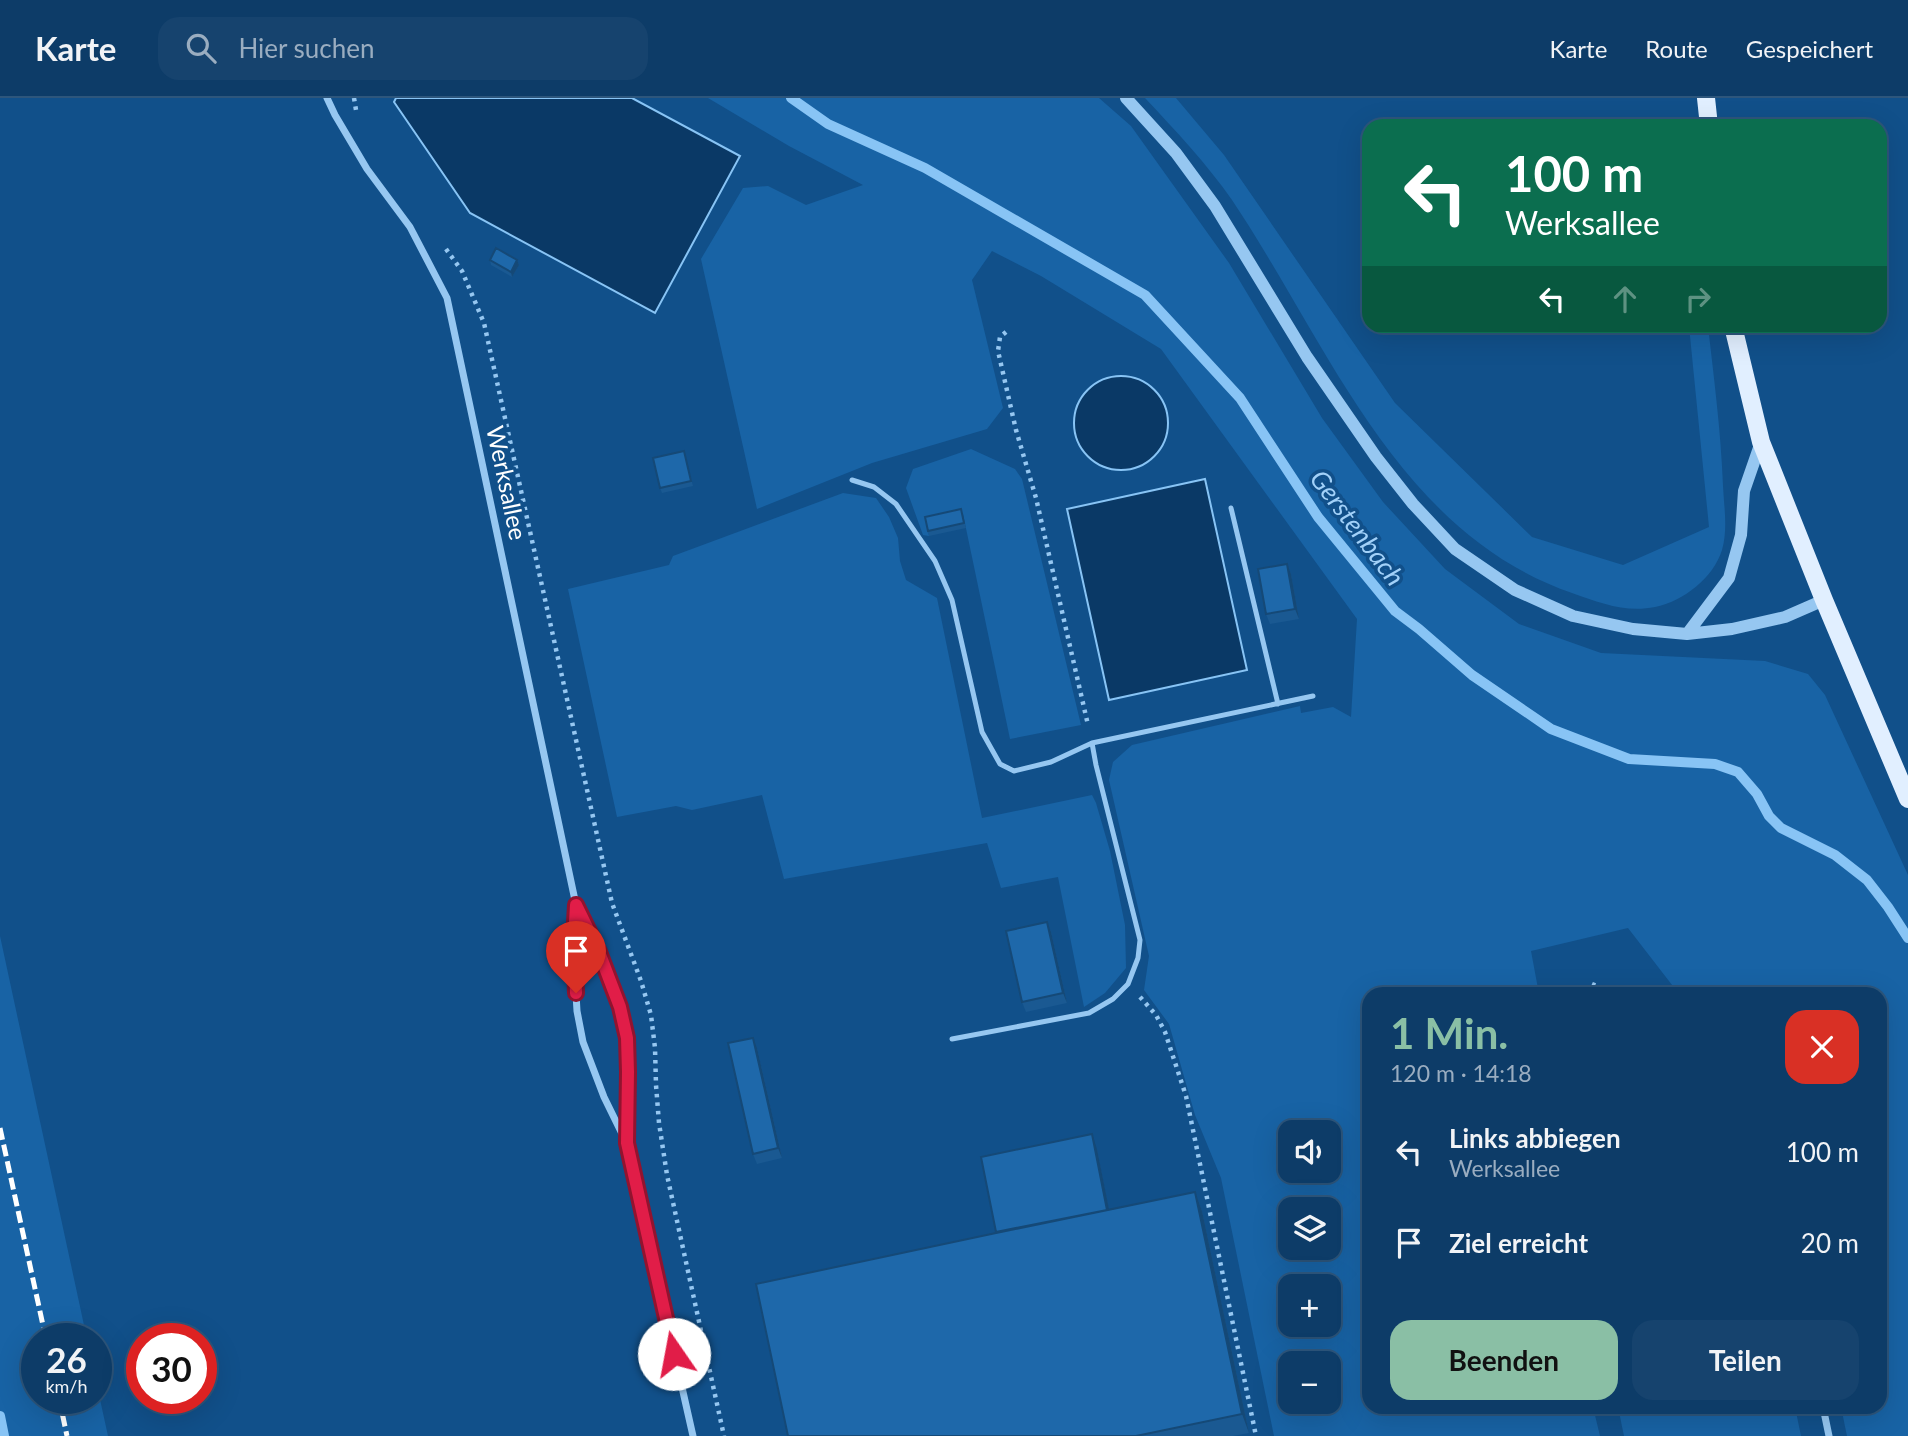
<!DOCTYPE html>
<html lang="de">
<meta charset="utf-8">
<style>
body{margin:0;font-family:Lato,sans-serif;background:#16436e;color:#f1f3f6;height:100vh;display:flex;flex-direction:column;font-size:26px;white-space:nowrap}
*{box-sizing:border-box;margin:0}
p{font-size:23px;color:#9aadc0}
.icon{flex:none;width:38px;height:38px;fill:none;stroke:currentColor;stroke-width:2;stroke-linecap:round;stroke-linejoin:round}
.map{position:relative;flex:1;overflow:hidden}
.details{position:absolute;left:1362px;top:889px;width:525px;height:427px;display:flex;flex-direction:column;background:#0d3c68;border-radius:21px;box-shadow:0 7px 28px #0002,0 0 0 2px #2d567c}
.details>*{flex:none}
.banner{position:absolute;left:1362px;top:21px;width:525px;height:214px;border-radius:21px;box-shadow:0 7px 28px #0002,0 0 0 2px #2d567c;background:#0b6e4f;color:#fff;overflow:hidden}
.tools{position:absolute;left:1278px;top:1022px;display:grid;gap:14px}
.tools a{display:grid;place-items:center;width:63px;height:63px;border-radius:14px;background:#0d3c68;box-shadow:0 7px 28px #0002,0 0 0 2px #2d567c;font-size:35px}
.speed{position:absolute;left:21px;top:1225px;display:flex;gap:14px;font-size:35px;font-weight:700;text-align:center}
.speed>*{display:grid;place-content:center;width:91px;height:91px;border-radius:50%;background:#0d3c68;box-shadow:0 7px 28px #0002,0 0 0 2px #2d567c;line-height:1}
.speed small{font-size:18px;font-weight:400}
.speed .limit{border:10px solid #d22;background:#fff;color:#111}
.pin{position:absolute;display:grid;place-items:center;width:60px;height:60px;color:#fff;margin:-72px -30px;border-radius:50% 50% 50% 0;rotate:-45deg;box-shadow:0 0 7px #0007}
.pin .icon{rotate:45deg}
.me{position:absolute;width:77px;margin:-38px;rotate:348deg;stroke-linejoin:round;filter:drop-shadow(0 0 5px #0008)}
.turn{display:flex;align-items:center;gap:24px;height:147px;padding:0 28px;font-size:32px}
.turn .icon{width:91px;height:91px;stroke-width:2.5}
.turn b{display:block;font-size:49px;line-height:60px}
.lanes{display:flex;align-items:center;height:66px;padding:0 28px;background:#0003;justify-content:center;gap:35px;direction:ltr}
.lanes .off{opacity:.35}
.round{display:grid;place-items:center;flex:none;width:74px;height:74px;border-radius:21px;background:#16436e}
.summary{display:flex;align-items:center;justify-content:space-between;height:119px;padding:0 28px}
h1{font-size:42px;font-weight:700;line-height:52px;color:#8abfa5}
.cta{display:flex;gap:14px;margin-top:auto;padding:14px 28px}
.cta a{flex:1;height:80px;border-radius:21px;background:#8abfa5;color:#111;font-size:28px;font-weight:700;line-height:80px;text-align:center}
.cta a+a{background:#16436e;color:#f1f3f6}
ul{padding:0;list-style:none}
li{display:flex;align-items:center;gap:21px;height:91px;padding:0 28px}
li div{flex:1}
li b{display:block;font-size:26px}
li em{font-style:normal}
header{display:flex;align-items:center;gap:42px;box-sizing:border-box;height:98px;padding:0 35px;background:#0d3c68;border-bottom:2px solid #2d567c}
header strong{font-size:33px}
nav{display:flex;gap:38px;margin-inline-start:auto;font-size:24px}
.search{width:490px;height:63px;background:#16436e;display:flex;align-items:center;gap:18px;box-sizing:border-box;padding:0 24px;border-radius:21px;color:#9aadc0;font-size:26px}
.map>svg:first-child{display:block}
.green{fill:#1863a5;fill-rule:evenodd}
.water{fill:#0a3966;stroke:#88c4f5;stroke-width:2}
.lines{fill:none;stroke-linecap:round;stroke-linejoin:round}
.stream{stroke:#88c4f5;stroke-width:10}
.path{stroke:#96c7f1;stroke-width:4.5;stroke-dasharray:3.5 5;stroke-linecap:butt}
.service{stroke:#96c7f1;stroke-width:5}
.minor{stroke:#96c7f1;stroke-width:7}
.tertiary{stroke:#96c7f1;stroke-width:12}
.primary{stroke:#e1efff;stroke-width:18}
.rail{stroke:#fff;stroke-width:5;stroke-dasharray:12 5;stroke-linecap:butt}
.wall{fill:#1a5992}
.shaded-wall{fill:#154977}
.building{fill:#1e68aa;stroke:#154977;stroke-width:2}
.route-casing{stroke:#92132f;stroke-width:18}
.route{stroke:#e11d48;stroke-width:12}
.labels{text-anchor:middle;stroke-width:7;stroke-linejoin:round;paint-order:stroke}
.street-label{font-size:24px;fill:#fff;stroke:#11508a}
.water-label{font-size:26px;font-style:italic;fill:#a2d1f9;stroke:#11508a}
</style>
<header>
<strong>Karte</strong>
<div class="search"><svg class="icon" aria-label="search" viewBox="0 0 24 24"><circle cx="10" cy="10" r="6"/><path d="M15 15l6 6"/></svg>Hier suchen</div>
<nav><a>Karte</a><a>Route</a><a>Gespeichert</a></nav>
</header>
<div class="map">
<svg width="1908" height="1338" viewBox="0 0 1908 1338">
<rect width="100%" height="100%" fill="#11508a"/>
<path class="green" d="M708,0H1099L1131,28L1229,165L1322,320L1383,404L1445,471L1519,526L1601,555L1765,563L1808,576L1825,597L1908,777V1338H1847L1841,1309H1880V896H1679L1628,830L1531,853L1539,896H1368V1309H1593L1600,1338H1274L1221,1080L1195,1017L1169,926L1144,892L1149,858L1109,682L1113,664L1132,647L1300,608L1301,615L1333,609L1351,619L1357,521L1161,251L1041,178L992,153L972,182L1003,310L987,331L872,365L757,411L701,161L743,90L768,88L806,107L863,87L789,48ZM1328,1034V1073H1290V1034ZM1290,1111H1328V1150H1290ZM1290,1188H1328V1227H1290ZM1328,1265V1304H1290V1265Z
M1145,0H1176L1224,57L1395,305L1532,439L1623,467L1709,429L1689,228H1708C1714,281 1721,334 1723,388C1724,409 1728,431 1722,452C1713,480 1684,503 1655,509C1626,515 1600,505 1572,495C1396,434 1328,245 1232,102C1207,66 1175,32 1145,0Z
M971,351L1015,371L1022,381L1081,627L1010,641L963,416L927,424L929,438L923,437L906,390L913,371Z
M843,395L876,400L889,419L898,440L900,463L906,482L937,500L982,720L1092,697L1096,705L1110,753L1125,827L1126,870L1105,895L1084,909L1058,779L1001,790L987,745L784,781L762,697L692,712L676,708L617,719L568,491L669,467L673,458Z
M0,838L87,1241H37V1300H96V1283L108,1338H0Z
M1618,1309H1795L1801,1338H1624Z"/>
<path class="water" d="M396,0H632L740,58L655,215L470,115L394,4Z
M1074 325a47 47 0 1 1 94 0a47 47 0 1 1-94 0Z
M1205,381L1247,572L1109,602L1067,411Z"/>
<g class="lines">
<path class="stream" d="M791,0L828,26L925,70L1145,197L1240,300L1318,419L1395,513L1419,531L1472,577L1551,631L1629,661L1715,666L1738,674L1757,696L1769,718L1781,730L1835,757L1867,782L1888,809L1908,840
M0,1318L4,1338"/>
<path class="path" d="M354,0L356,12
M446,151L462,173L484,225L612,805L641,883L651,917L655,950L656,987L659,1025L667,1077L724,1338
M1006,234L1000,239L998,253L1016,332L1036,400L1088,627
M1592,886L1615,896
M1140,899L1156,917L1165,934L1186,998L1256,1338"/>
<path class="service" d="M852,382L874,389L896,406L935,463L952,502L982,634L1000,666L1014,673L1051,664L1092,645L1313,598
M1231,410L1278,606
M952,941L1089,915L1113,901L1128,886L1138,860L1140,842L1096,667L1092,645"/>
<path class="minor" d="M327,0L335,17L367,71L410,129L447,200L576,807C592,841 612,875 621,911C632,955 629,1001 627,1046
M576,810L575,879L577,913L583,944L604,999L627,1046L693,1338
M1823,1309L1829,1338"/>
<path class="tertiary" d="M1126,0L1176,55L1215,108L1307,259L1376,359L1413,406L1455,451L1515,492L1573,518L1633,531L1687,536L1732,531L1785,519L1824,502
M1687,536L1729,480L1741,437L1744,393L1761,344"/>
<path class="primary" d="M1706,0L1709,28
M1733,228L1761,344L1824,502L1908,701"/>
<path class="rail" d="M0,1030L46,1241
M59,1300L67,1338"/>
</g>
<path class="wall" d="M490,162H517L519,167L512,179L491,167Z
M684,353L693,388L662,395L660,390Z
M961,411L966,430L929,438L928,433Z
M1287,466L1291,476L1299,521L1270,526L1266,516Z
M1047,824L1051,834L1067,905L1026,914L1022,904Z
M753,940L757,950L782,1060L757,1066L753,1056Z
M1097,1051L1109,1112L1195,1094L1202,1113L1249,1335L1233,1338H788L996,1134Z"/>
<path class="shaded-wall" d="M517,162L519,167L512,179L511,174Z
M1287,466L1291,476L1299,521L1295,511Z
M1047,824L1051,834L1067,905L1063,895Z
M753,940L757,950L782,1060L778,1050Z
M1092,1036L1097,1051L1113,1131L1108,1116Z
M1195,1094L1202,1113L1249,1335L1242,1316Z"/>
<path class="building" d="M496,150L517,162L511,174L490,162Z
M684,353L691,383L660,390L653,360Z
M961,411L964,425L928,433L925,419Z
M1287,466L1295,511L1266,516L1258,471Z
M1047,824L1063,895L1022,904L1006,833Z
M753,940L778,1050L753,1056L728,945Z
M1092,1036L1107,1112L996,1134L981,1059Z
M1195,1094L1242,1316L1136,1338H788L756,1186L996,1135Z"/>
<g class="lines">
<defs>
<path id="route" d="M576,895L574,841L576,807L599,854L620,909L627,940L628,974L627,1045L674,1256"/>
</defs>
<use href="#route" class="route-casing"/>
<use href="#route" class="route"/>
</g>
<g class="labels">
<g class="street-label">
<text transform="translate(506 385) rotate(78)" y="8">Werksallee</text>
</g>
<g class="water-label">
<text transform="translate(1357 430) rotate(53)" y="9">Gerstenbach</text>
</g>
</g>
</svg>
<div class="tools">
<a><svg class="icon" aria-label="sound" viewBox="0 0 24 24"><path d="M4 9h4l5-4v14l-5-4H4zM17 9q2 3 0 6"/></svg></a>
<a><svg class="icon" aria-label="layers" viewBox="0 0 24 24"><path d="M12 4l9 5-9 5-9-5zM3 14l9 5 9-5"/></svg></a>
<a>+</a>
<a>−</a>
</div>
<div class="speed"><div>26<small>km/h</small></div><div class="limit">30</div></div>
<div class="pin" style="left:576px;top:895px;background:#d93025"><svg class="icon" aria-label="arrive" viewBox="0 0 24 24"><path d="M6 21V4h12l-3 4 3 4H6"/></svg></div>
<svg class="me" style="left:674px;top:1256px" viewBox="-20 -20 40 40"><circle r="19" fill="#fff"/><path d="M0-13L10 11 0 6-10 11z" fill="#e11d48"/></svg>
<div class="banner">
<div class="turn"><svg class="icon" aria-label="left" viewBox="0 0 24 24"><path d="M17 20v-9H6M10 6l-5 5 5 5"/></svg><div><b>100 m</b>Werksallee</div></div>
<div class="lanes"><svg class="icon" aria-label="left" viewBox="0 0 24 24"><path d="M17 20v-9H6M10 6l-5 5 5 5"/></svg><svg class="icon off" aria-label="ahead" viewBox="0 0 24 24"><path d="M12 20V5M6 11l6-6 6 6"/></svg><svg class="icon off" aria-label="right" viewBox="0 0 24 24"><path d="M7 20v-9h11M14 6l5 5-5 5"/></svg></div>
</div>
<section class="details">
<div class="summary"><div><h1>1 Min.</h1><p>120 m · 14:18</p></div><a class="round" style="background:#d93025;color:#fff"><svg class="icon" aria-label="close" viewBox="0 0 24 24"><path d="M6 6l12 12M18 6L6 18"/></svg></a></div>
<ul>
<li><svg class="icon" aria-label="left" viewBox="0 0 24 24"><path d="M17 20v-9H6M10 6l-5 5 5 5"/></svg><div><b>Links abbiegen</b><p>Werksallee</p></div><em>100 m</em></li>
<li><svg class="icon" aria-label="arrive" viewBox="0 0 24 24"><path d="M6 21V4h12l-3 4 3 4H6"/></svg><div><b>Ziel erreicht</b></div><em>20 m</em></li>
</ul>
<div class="cta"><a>Beenden</a><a>Teilen</a></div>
</section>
</div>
